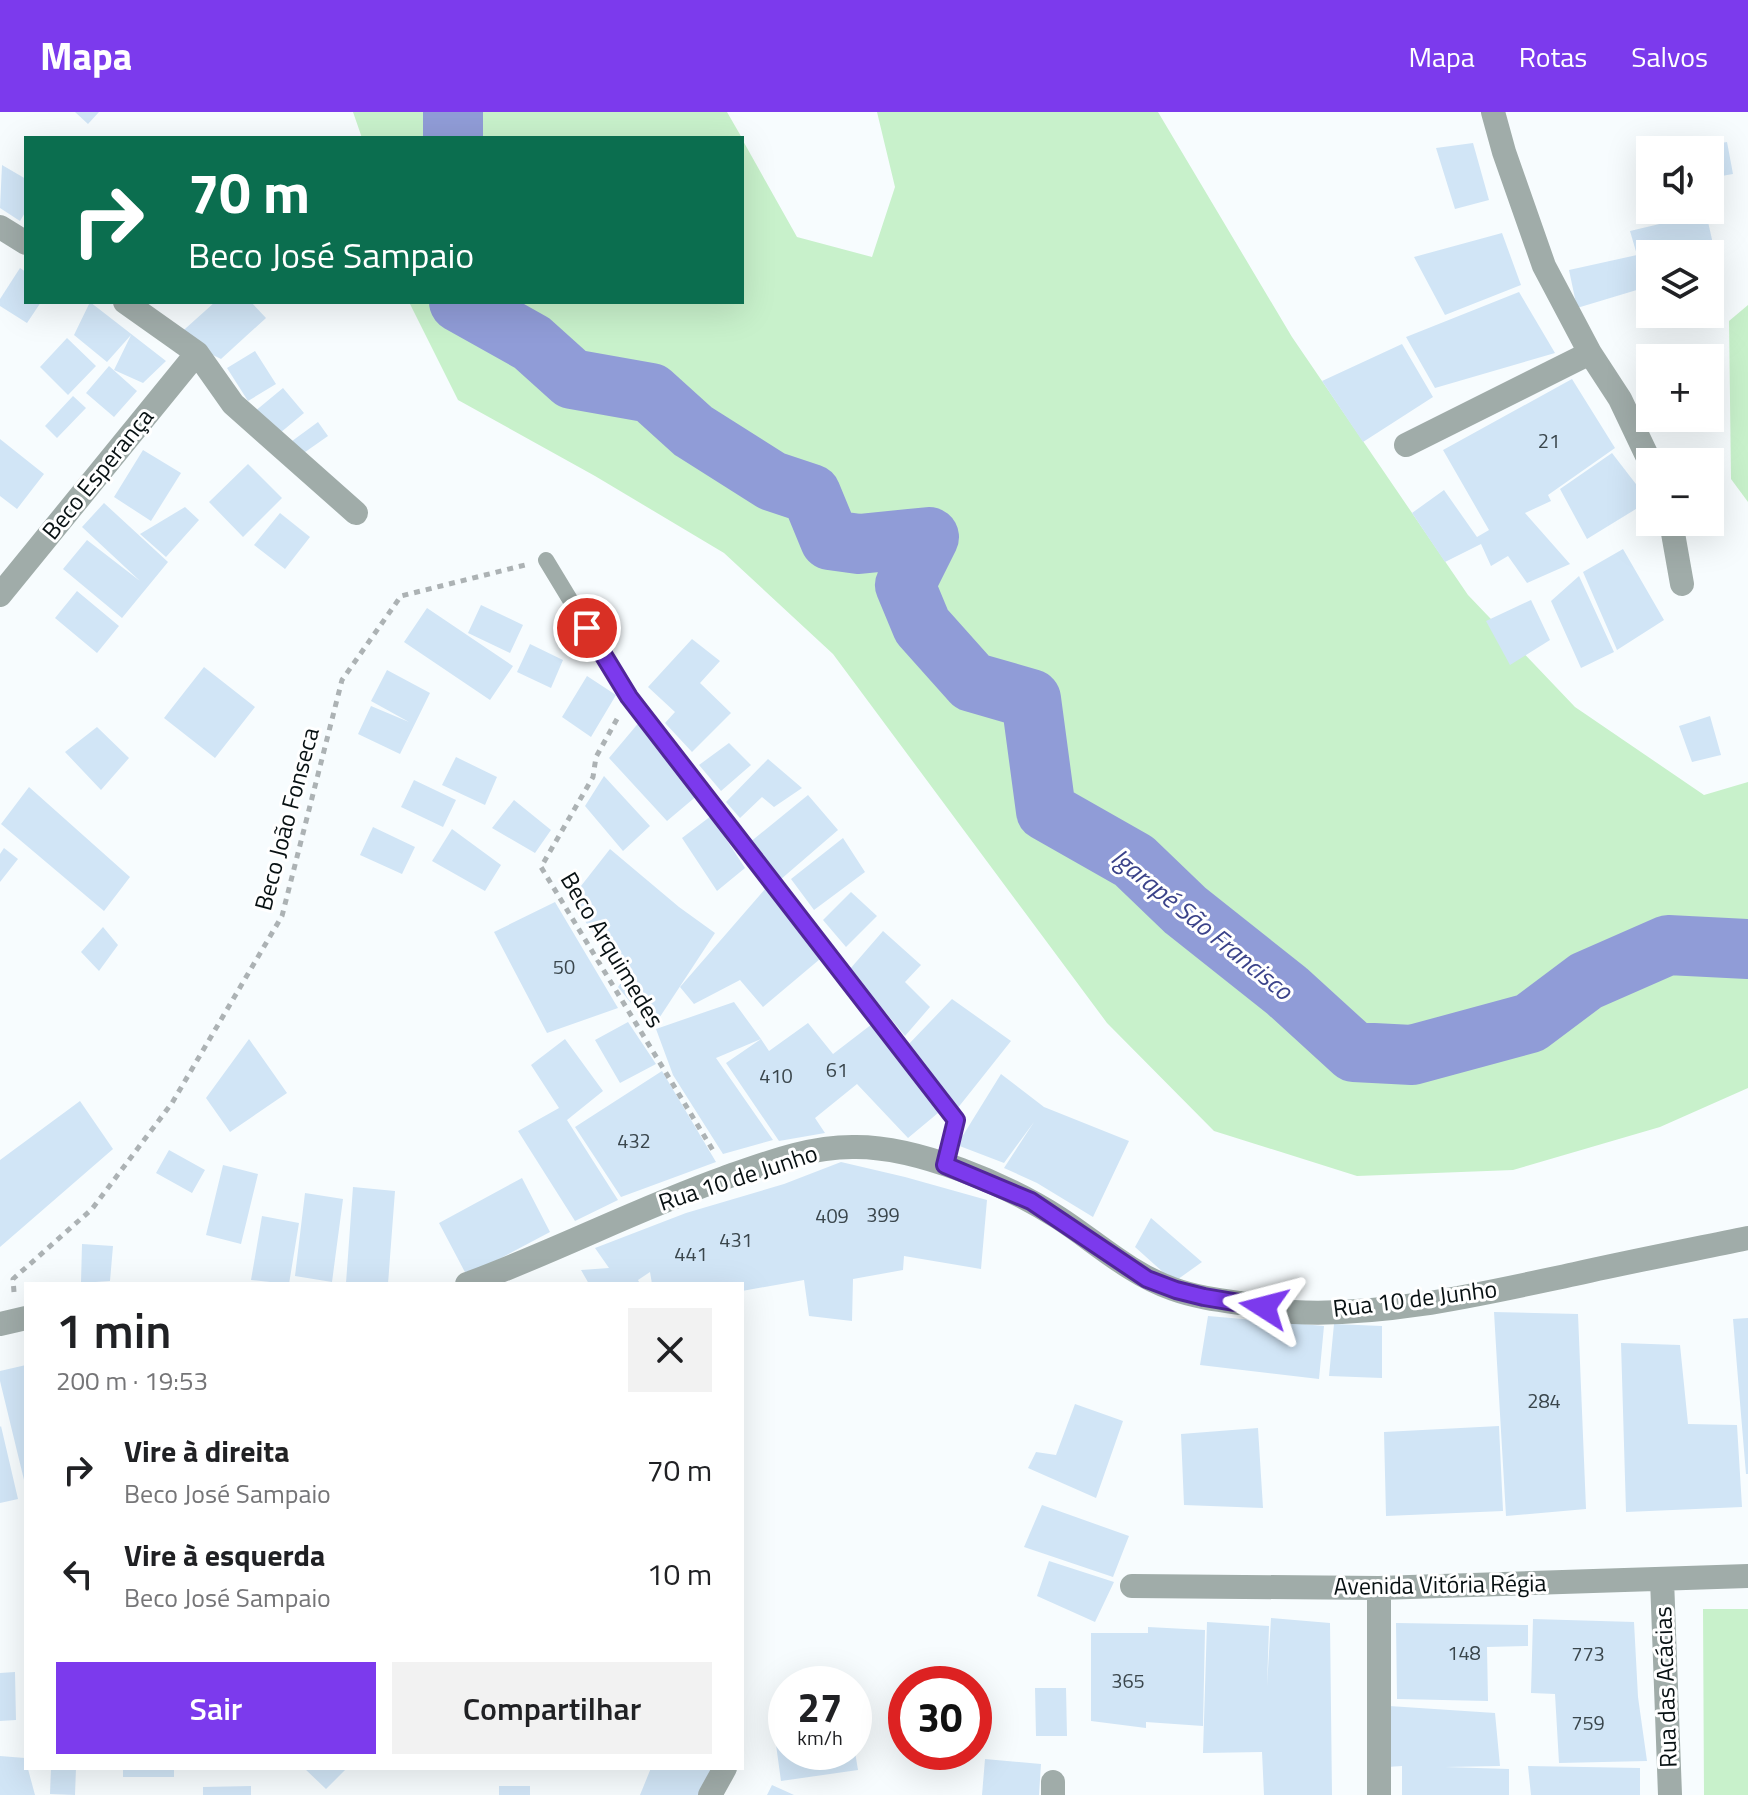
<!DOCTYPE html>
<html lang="pt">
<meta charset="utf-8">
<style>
body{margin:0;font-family:"Titillium Web",sans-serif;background:#f2f2f2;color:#202124;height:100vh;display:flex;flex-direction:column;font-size:30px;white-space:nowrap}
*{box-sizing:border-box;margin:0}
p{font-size:26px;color:#757577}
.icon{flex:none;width:44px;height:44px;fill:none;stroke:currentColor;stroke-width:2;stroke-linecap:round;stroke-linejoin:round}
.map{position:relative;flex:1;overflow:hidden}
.sheet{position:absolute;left:24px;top:1170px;width:720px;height:488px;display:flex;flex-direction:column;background:#fff;border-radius:0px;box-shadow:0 8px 32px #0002}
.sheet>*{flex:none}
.guide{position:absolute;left:24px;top:24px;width:720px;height:168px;border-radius:0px;box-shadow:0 8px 32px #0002;background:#0b6e4f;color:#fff;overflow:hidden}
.fabs{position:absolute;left:1636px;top:24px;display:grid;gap:16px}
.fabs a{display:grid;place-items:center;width:88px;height:88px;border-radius:0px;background:#fff;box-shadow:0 8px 32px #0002;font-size:40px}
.speed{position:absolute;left:768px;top:1554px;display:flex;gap:16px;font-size:40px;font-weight:700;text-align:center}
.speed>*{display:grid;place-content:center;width:104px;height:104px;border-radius:50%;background:#fff;box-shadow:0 8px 32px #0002;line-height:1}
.speed small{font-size:20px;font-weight:400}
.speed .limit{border:12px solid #d22;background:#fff;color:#111}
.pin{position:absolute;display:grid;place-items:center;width:68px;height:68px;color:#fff;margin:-34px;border:4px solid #fff;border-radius:50%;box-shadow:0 2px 8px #0007}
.me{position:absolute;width:88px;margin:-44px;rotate:279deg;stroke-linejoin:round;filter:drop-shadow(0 0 6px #0008)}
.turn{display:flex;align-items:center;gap:28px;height:168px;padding:0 32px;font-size:36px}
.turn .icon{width:104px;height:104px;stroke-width:2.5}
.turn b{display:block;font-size:56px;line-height:68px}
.round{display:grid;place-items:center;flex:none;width:84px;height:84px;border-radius:0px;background:#f2f2f2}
.summary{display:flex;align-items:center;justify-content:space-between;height:136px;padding:0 32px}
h1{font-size:48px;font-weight:600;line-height:60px}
.button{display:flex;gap:16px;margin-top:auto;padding:16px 32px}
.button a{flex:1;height:92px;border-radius:0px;background:#7c3aed;color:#fff;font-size:32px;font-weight:600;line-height:92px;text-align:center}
.button a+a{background:#f2f2f2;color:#202124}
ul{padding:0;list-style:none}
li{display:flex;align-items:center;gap:24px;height:104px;padding:0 32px}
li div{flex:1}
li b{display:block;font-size:30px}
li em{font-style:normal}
header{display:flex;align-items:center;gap:48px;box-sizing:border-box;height:112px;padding:0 40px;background:#7c3aed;color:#fff}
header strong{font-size:38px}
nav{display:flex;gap:44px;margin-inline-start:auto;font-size:28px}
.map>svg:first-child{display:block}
.green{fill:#c8f1cb}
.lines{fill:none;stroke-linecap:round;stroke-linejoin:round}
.river{stroke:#909cd7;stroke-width:60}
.building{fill:#d1e5f6}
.path{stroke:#acb2b4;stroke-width:5;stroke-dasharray:6 6;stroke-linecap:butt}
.service{stroke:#a0aca9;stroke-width:16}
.minor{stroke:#a0aca9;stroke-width:24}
.route-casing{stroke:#51269a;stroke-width:20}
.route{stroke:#7c3aed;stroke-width:14}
.labels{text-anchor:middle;stroke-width:6;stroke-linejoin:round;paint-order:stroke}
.number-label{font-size:20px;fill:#3a464c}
.street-label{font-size:24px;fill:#081113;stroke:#fff}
.water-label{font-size:26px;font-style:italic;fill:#3b438a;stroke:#fff}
</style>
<header>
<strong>Mapa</strong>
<nav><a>Mapa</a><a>Rotas</a><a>Salvos</a></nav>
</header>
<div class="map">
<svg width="1748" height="1683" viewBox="0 0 1748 1683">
<rect width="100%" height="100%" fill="#f7fcfe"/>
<path class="green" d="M353,0H727L742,26H362Z
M877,0H1158L1292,225L1468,483L1575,595L1704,683L1748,670V976L1660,1015L1513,1058L1357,1064L1214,1019L1107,911L833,542L724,441L595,364L458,288L409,190H742V27L797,125L872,145L895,75Z
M1748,193V390L1731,367L1729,209Z
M1703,1497H1748V1683H1704Z"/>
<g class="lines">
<path class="river" d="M453,26V0
M459,190L532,231L572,267L651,281L693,319L772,369L811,382L830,428L859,432L929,425L905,473L922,514L972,570L1031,587L1046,699L1134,749L1185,798L1287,879L1354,940L1412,943L1530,911L1586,869L1668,833L1748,837"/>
</g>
<path class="building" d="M75,0H99L88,12Z
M1727,30L1733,62L1710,66V38H1696V35Z
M1473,31L1489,88L1455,97L1436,36Z
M2,53L26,67V99L20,109L0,96Z
M1706,101L1718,154L1710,157V142H1650V174L1577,196L1569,158L1637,143L1630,119Z
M1502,121L1521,173L1445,203L1414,145Z
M20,156L26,160V190H41L27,211L0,194V187Z
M1519,180L1555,241L1435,276L1406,225Z
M90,190L166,249L143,271L114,258L131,223L107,250L74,223Z
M215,190H251L266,206L221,247L176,225Z
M67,226L96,254L68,283L40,255Z
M1402,232L1433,285L1363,330L1322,269Z
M255,239L276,272L248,289L227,256Z
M109,254L137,279L114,305L86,281Z
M1572,267L1615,336L1548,383L1551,389L1525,401L1570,452L1527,471L1508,444L1491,454L1481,432L1445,450L1412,401L1444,378L1477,425L1489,418L1443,338Z
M283,276L304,301L274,326L254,300Z
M73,284L86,296L57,326L45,314Z
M318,310L328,324L298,345L288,332Z
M0,327L44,362L17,397L0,384Z
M143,338L181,361L151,409L114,385Z
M1612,341L1649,389L1587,427L1560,377Z
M248,352L282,386L243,425L209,390Z
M104,391L168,450L122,506L63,457L87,428L140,469L82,415Z
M185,395L199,408L166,445L140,422Z
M280,401L310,425L285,457L254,433Z
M1623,437L1664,508L1617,538L1583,460Z
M1579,464L1614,540L1581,556L1551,489Z
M77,479L119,514L97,541L55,506Z
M1531,488L1550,528L1510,553L1486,509Z
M481,493L523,513L510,541L468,521Z
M427,496L513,554L490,588L404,530Z
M692,527L720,549L700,571L731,601L692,640L665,611L675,600L648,575Z
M530,532L563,548L551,576L517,560Z
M204,555L255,595L215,646L164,606Z
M387,558L430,581L400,642L358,622L371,594L409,610L371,589Z
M587,564L616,583L591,625L562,605Z
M1710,604L1721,643L1692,650L1679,614Z
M641,608L699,682L667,709L609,646Z
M97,615L129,646L101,678L65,640Z
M729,631L751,653L721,679L699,653Z
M456,645L497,665L485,693L442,673Z
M768,647L802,676L774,695L762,685L740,706L726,690Z
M604,664L650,714L623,739L585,694Z
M414,668L456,688L443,715L401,695Z
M29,675L130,765L104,799L1,712Z
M808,683L838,718L780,768L749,731Z
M514,688L551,718L535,741L492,716Z
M711,704L745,756L717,779L682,726Z
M373,715L415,735L402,762L360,743Z
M452,717L501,753L485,779L432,749Z
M843,726L865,760L814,798L791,767Z
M4,736L18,747L0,770V742Z
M610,737L679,795L715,821L652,917L618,875L629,860L597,826L570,788Z
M765,777L820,847L763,895L740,868L694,892L680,875Z
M851,780L877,804L846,835L823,808Z
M555,790L618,896L547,921L494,820Z
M103,815L118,833L99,859L81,840Z
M883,819L921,853L905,870L930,895L905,924L850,857Z
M952,887L1011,929L957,997L906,935Z
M734,890L761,927L716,946L773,1028L723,1042L673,963L656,917Z
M876,909L944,996L908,1026L857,972L815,1006L825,1021L779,1029L726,951L761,927L769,939L808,911L833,942Z
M628,910L656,952L620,971L595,928Z
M249,927L287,981L230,1020L206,986Z
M565,927L603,979L567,1008L618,1088L575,1109L518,1019L559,996L531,953Z
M662,959L716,1050L621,1085L575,1015Z
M1001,962L1044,995L1129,1029L1093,1105L1037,1071L1004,1056L1034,1010L1004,1051L957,1033Z
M80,989L113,1037L0,1135V1048Z
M169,1038L205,1058L192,1081L156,1061Z
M841,1050L905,1065L987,1088L981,1157L904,1144L903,1158L853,1167L852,1209L809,1204L804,1168L742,1179V1172H652L650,1160L638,1168L640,1172H589L581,1158L609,1156L595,1136L686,1101L784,1072Z
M223,1053L258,1062L241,1132L206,1123Z
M522,1066L550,1120L467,1164L439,1111Z
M353,1075L395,1079L388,1172L346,1171Z
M305,1081L343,1087L332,1170L295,1164Z
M262,1104L299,1111L289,1172L251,1168Z
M1151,1106L1202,1150L1174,1170L1135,1135Z
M82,1132L113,1134L110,1169L81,1171Z
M1494,1200L1578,1202L1586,1397L1506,1404Z
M1208,1204L1324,1214L1319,1267L1200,1253Z
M1748,1206V1362H1746L1733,1207Z
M1334,1212L1382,1214V1266L1329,1264Z
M1621,1231L1680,1233L1688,1312L1737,1313L1742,1395L1626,1400Z
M26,1253V1371L25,1372L0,1269V1259Z
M1075,1292L1123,1309L1096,1386L1028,1356L1036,1340L1056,1343Z
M1,1314L18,1387L0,1391V1315Z
M1499,1314L1503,1399L1386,1404L1384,1320Z
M1258,1316L1263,1396L1184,1393L1181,1322Z
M1042,1393L1129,1424L1113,1465L1024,1435Z
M1049,1449L1114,1470L1095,1510L1037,1484Z
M1271,1506L1330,1511L1332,1683H1264L1262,1640L1203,1641L1207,1510L1269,1514L1267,1574Z
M1533,1507L1634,1510L1638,1585L1647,1649L1559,1651L1555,1582L1531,1581Z
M1396,1511L1528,1513V1534L1487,1535L1488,1589L1397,1587Z
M1148,1515L1205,1518L1203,1614L1146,1610V1616L1091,1609V1521H1148Z
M15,1560L16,1608L0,1609V1561Z
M1035,1576H1066L1067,1624H1036Z
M1389,1594L1495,1601L1500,1654L1445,1655L1509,1657V1683H1402V1654L1387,1655Z
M786,1616V1640H855L858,1658L781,1669L774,1618Z
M0,1644L25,1646L35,1683H0Z
M985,1647L1041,1652L1039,1683H982Z
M1528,1654L1640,1656V1683H1531Z
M51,1656H76L75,1683L50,1682Z
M123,1656H174V1665H123Z
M304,1656H347L326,1677Z
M651,1656H714L703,1683H640Z
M772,1673L794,1683H767Z
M251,1674V1683H203V1675Z
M499,1674H530V1683H499Z"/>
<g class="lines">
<path class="path" d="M617,607L596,645L593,665L541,755L714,1040
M14,1180L13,1167L92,1097L172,991L282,804L342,568L401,484L525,453"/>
<path class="service" d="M546,448L629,585L956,1008L945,1053"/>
<path class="minor" d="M1493,0L1504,40L1544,154L1590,241L1620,287L1650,350
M0,115L26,131
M125,190L197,241L233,292L356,401
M1406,333L1590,241
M1671,410L1682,472
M0,483L197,241
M467,1172C554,1140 637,1097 724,1066C767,1051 810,1034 856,1035C918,1035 1006,1072 1059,1106C1096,1130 1130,1162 1173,1177C1195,1185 1218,1188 1240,1191C1257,1194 1276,1199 1293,1200C1386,1205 1485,1181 1575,1162C1633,1149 1690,1138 1748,1126
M0,1212L26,1206
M1662,1467L1670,1683
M1132,1474L1379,1476L1748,1464
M1053,1670V1683
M710,1683L725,1656
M1379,1683V1476"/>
</g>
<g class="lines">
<defs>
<path id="route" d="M587,516L629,585L956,1008L945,1053L1031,1089L1147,1167L1176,1178L1204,1185L1264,1195"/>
</defs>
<use href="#route" class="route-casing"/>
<use href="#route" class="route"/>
</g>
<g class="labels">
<g class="number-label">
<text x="1549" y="336">21</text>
<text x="564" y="862">50</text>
<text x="837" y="965">61</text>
<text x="776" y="971">410</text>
<text x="634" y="1036">432</text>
<text x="883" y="1110">399</text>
<text x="832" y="1111">409</text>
<text x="736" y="1135">431</text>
<text x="691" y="1149">441</text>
<text x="1544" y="1296">284</text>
<text x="1464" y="1548">148</text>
<text x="1588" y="1549">773</text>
<text x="1128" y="1576">365</text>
<text x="1588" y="1618">759</text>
</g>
<g class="street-label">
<text transform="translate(98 362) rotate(-51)" y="8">Beco Esperança</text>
<text transform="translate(287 707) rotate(-75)" y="8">Beco João Fonseca</text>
<text transform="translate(612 838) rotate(59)" y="8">Beco Arquimedes</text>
<text transform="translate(738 1066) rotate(-18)" y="8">Rua 10 de Junho</text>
<text transform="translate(1415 1187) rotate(-7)" y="8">Rua 10 de Junho</text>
<text transform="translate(1440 1473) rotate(-1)" y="8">Avenida Vitória Régia</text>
<text transform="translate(1666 1575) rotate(-92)" y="8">Rua das Acácias</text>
</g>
<g class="water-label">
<text transform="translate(1202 812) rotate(39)" y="9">Igarapé São Francisco</text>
</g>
</g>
</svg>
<div class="fabs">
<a><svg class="icon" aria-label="sound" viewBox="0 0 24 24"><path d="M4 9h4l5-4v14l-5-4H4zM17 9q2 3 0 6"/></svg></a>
<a><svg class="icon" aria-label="layers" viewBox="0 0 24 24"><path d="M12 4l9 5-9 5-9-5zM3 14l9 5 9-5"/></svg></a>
<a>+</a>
<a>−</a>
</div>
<div class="speed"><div>27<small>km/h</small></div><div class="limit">30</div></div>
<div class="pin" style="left:587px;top:516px;background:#d93025"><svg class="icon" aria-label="arrive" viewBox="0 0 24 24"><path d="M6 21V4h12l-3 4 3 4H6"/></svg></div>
<svg class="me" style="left:1264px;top:1195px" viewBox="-20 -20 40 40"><path d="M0-17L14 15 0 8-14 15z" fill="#7c3aed" stroke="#fff" stroke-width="4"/></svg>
<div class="guide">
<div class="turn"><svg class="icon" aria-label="right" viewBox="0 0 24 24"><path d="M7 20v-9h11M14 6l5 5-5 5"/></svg><div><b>70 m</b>Beco José Sampaio</div></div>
</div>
<section class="sheet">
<div class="summary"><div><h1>1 min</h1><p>200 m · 19:53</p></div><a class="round"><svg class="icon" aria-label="close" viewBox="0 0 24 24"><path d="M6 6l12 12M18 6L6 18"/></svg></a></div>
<ul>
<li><svg class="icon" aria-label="right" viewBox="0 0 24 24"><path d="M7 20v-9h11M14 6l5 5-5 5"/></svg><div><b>Vire à direita</b><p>Beco José Sampaio</p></div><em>70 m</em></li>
<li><svg class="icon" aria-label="left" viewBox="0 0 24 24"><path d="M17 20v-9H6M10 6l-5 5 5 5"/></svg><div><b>Vire à esquerda</b><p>Beco José Sampaio</p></div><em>10 m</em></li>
</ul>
<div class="button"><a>Sair</a><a>Compartilhar</a></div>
</section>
</div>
